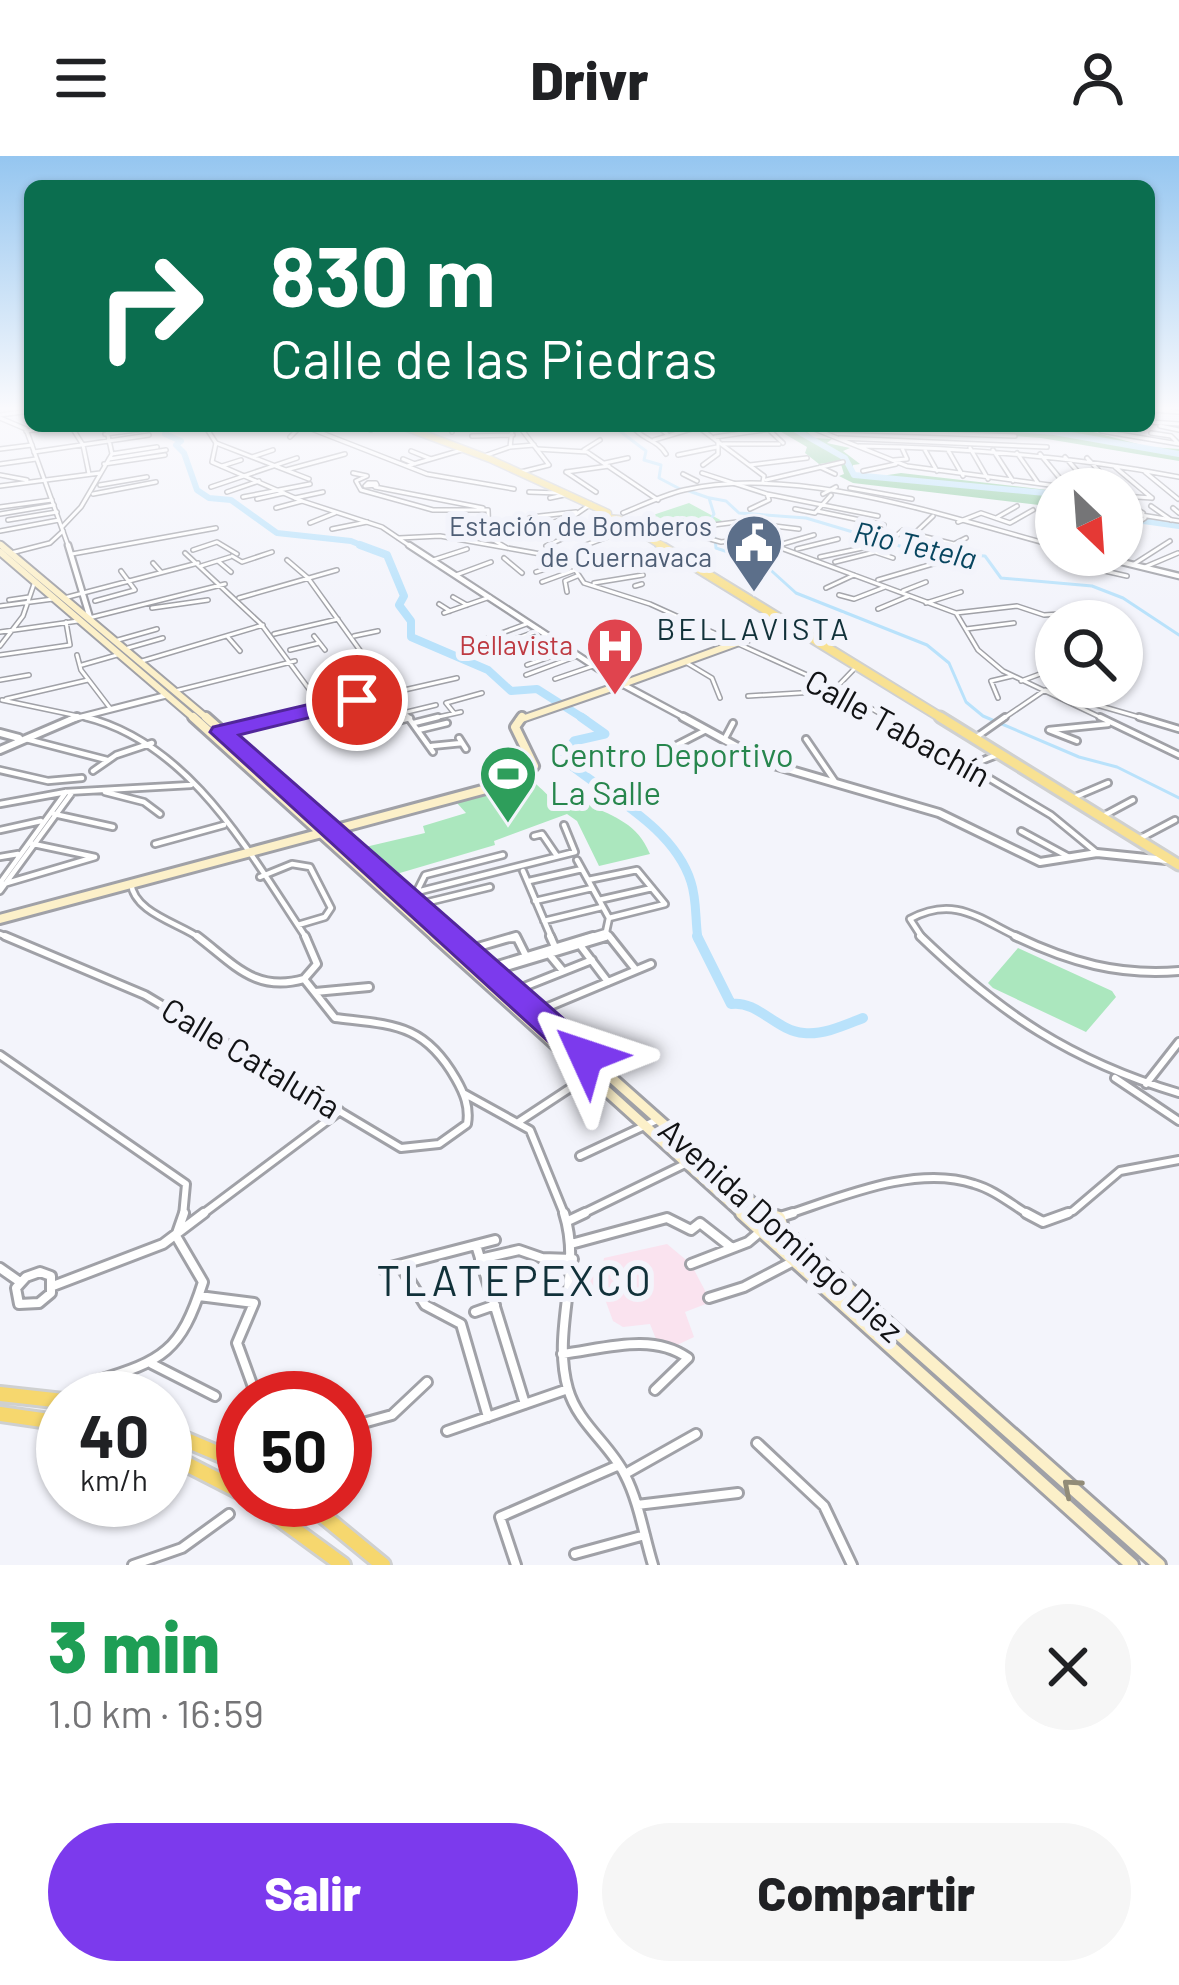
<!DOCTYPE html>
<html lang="es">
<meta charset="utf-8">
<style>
body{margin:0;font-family:Barlow,sans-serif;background:#f6f6f6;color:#202124;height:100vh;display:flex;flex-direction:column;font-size:45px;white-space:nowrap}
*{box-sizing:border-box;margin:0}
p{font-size:39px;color:#757577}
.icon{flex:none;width:66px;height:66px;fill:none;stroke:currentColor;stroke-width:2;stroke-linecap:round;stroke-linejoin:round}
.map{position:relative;height:1409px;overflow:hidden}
.sheet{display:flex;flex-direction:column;background:#fff;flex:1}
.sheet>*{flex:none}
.guide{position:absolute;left:24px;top:24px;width:1131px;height:252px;border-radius:18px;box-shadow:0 3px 9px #0004;background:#0b6e4f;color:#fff;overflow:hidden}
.needle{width:78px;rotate:155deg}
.buttons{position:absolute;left:1035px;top:312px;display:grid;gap:24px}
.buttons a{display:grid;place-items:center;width:108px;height:108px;border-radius:50%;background:#fff;box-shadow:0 3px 9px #0004;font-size:60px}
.speed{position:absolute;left:36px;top:1215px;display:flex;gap:24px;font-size:60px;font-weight:700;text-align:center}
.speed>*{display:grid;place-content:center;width:156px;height:156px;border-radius:50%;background:#fff;box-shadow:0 3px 9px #0004;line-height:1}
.speed small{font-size:30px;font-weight:400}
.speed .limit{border:18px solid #d22;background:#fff;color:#111}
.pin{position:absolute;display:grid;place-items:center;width:102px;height:102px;color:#fff;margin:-51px;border:6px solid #fff;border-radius:50%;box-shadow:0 3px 12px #0007}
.me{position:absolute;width:132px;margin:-66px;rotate:312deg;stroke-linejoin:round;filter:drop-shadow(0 0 9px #0008)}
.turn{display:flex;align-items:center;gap:42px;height:252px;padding:0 48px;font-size:54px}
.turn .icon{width:156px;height:156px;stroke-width:2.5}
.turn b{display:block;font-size:84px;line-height:102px}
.round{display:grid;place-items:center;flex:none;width:126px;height:126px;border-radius:63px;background:#f6f6f6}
.head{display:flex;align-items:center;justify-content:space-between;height:204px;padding:0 48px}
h1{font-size:72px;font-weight:800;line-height:90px;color:#1e9e55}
.primary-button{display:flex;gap:24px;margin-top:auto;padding:24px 48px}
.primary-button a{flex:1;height:138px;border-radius:72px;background:#7c3aed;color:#fff;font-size:48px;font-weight:800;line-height:138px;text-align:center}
.primary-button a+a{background:#f6f6f6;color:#202124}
header{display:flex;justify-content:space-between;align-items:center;height:156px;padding:0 48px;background:#fff;font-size:54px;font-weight:800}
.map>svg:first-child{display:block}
.education{fill:#fae3ef}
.green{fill:#abe7be}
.forest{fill:#89ca9e}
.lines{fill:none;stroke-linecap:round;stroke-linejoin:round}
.stream{stroke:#b9e2fb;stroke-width:3}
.river-far3{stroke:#b9e2fb;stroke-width:6}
.river-far2{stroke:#b9e2fb;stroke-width:8}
.river-far1{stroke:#b9e2fb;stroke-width:9}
.river{stroke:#b9e2fb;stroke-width:10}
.minor-far3-casing{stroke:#a0a1a7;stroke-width:6}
.minor-far2-casing{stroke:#a0a1a7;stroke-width:10}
.minor-far1-casing{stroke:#a0a1a7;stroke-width:12}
.minor-casing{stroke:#a0a1a7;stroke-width:14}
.tertiary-far2-casing{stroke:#a0a1a7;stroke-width:6}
.tertiary-far1-casing{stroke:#a0a1a7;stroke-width:9}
.tertiary-casing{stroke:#a0a1a7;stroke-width:12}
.secondary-far4-casing{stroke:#a0a1a7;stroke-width:8}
.secondary-far3-casing{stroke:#a0a1a7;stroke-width:10}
.secondary-far2-casing{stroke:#a0a1a7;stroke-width:14}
.secondary-far1-casing{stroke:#a0a1a7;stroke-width:15}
.secondary-casing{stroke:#a0a1a7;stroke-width:18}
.primary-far2-casing{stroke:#cfd0d0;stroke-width:9}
.primary-far1-casing{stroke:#cfd0d0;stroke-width:12}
.primary-casing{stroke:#cfd0d0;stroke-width:15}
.trunk-casing{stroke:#cfd0d0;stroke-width:20}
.minor-far3{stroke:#fff;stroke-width:3}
.minor-far2{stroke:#fff;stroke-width:4.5}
.minor-far1{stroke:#fff;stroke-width:6}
.minor{stroke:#fff;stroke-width:8}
.tertiary-far2{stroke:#fff;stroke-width:3}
.tertiary-far1{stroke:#fff;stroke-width:4.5}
.tertiary{stroke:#fff;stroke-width:6}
.secondary-far4{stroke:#fcf0c9;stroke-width:4.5}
.secondary-far3{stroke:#fcf0c9;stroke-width:6}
.secondary-far2{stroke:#fcf0c9;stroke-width:8}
.secondary-far1{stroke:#fcf0c9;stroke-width:9}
.secondary{stroke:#fcf0c9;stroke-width:12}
.primary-far2{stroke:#f8e192;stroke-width:6}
.primary-far1{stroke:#f8e192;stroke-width:8}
.primary{stroke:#f8e192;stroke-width:9}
.trunk{stroke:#f6d76e;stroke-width:14}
.oneway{stroke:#928c78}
.route{fill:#7c3aed;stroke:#51269a;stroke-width:3}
.labels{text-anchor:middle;stroke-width:12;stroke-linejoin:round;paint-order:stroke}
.far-service-label{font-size:27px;fill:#4e5e75;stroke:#f3f4fb;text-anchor:end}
.far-health-label{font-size:27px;fill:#be3a42;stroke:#f3f4fb;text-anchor:end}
.far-water-label{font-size:30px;font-style:italic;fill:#07455f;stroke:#f3f4fb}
.far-neighbourhood-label{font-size:30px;letter-spacing:3px;fill:#113139;stroke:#f3f4fb}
.street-label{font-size:33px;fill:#111214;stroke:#f3f4fb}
.leisure-label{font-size:33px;fill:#27864d;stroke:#f3f4fb;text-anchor:start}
.near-neighbourhood-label{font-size:42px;letter-spacing:3px;fill:#113139;stroke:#f3f4fb}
</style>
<header><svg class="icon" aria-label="menu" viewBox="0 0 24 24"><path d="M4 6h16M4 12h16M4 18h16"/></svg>Drivr<svg class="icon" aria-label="person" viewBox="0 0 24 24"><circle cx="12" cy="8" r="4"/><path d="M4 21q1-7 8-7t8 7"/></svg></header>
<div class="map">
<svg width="1179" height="1409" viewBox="0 0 1179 1409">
<rect width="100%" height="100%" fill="#f3f4fb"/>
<path class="education" d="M667,1088L691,1108L711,1146L685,1156L694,1181L675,1190L658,1188L650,1168L623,1171L613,1165L602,1135L578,1137L584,1122L602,1114L604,1102Z"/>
<path class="green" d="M689,347L724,366L654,380L632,366Z
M535,627C552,642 565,662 588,648C616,662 637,667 650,698L599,710L577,665L567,658L494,685L495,689L393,719L361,692L425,677L423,670L466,657L457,647Z
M1018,792L1112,835L1116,841L1086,876L993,832L988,827Z"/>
<path class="forest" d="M771,270H800L814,282L832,283L827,287L850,292L843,295L860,308L853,309V316L868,322L901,317L1056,335V351L853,327L839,320L844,318L840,305L819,308L805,297L807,291Z
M879,270H1071L1149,291L1179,293V305L1041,282Z"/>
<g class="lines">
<path class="stream" d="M613,270L646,295L644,304L661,309L659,322L680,333
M689,335L709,342L714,358L705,372L715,382L716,392L764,408L796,437L927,489L949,507L966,546L983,560L1079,601L1117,611L1179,642
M710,342L726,345L739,357L806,362L920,396L985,400L1001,422L1092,430L1123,442L1179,479"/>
<path class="river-far3" d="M168,270L165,278L181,285L176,289L184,297L197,334L209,342L231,344L277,377L351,385L368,392
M789,270L845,302L854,319L1056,338
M975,270L1054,276L1179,298
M1122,362L1179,370"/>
<path class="river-far2" d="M360,389L387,399L404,440L399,449L411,465V481L488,514L511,535L537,533L586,564"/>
<path class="river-far1" d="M581,561L605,578L574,585L562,602C604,638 673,669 691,726C697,744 695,764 698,783"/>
<path class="river" d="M697,780L731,848C758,844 776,875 804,877C824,879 845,869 863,862"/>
<defs>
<path id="minor-far3" d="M1153,254L1178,256
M0,259L30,255
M1149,266L1179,268
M71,270L83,289L89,318
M304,270L427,318L514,333
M361,270L371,274
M450,270L452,276
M502,270L514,273
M632,270C642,284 657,283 666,298
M657,270L667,278
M765,270L783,287
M807,270L907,310L1079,333
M1102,270L1101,275L1179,288
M1160,270L1179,274
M850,271L904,270
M816,273L1015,280
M26,275L61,270
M1151,277L1171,280L1178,287
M105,278L152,272
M472,280L513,279
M290,281L301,270
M715,281L770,273
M840,282L1047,291
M654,284L698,271
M216,287L309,323
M723,288H779
M859,290C968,292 1072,300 1179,321
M510,291L534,289
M970,292L988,323
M0,293L32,289
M537,293L587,296L658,344
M584,294L600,284
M925,294L937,315
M948,294L963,320
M993,294L1013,325
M411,295L431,303
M34,296L149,279
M1017,297L1038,327
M112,298L157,291
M1040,298L1067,331
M487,299L510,291L512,274L537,270
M678,299L717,291
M252,301L273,294
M1065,301L1093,333
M1087,302L1116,333
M109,303L166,294
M403,303L415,308
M894,304L907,303L902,292
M605,307L628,302
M0,308L36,303
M104,308L165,299
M703,309L718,298V284
M750,309L807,302
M222,310L241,304
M407,310L465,293
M820,311L835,318
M1115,311L1152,342
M286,314L345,298
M863,315L896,308
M566,316L609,310
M566,316L596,336
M1145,316L1178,343
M353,317L367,320L356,325L361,334L433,354H488
M702,317L767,338L878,360
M683,318L697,325
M0,319L27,324
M766,324L843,306
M368,327H376L377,329L365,330Z
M100,329L147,321
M0,330L100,317
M211,331L297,302
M375,331L483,352
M850,332L912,343
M227,336L259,325
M529,336L559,337
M93,338L156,326
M823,338L836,331
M1122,340L1152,342
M243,341L310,328
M295,342L323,336
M550,342L564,339
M257,343L284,337
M1136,348L1132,350L1143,357
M1151,350L1171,364
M0,351L52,344
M276,352L302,345
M1173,352L1179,357
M750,353L769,344L767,338
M795,353L815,357L831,339
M488,354L489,380
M817,355L884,369
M0,358L54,349
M933,360L914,378L954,388L966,382
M609,362L546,390L572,409L584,427L650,448L838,533L891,564
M996,362L1017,350
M8,364L57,356
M742,366L799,373
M958,366L981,357L1010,367L1033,354
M310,367L335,357
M740,367L754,382
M713,369L737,366
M488,370L507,374L531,361L576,356
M62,371L81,351L112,298L106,270
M332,373L367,366
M515,379L575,359L591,348
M895,381L903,374L914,377
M399,382L440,380L563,402
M490,382L507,392
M654,384L685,376L721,386L754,382L956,457L978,494L1003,515L1106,564
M779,389L814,379
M583,390L632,372
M797,393L838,383
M193,394L217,386L237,398
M11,397L50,387L63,375
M185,397L261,468L323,552
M72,398L216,372
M232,400L242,406L272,396
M820,401L867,391
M504,402L522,417
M287,404L308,422L410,564
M433,404L467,393
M218,405L231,416
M835,406L875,396L893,402
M153,407L161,416
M1059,407L1083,399
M1134,408L1170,385
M201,410L230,401
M1087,411L1127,420
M1145,411L1178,397
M1077,414L1102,401
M536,416L569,406
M456,419L491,406
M878,424L936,407
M542,426L575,414
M594,427L643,419
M635,430L642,428
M826,432L854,419
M903,435L926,426
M567,436L565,425L577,420
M839,439L854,443L885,431
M453,441L467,449
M64,442L198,407
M239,442L337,414
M9,444L29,441
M95,445L135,434L121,415
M926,447L961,436
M439,448L450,455
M0,450L53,443
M152,452L208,444
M878,453L909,440
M444,457L490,441
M956,457L1017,450L1044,459L1091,456
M89,462L225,428
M966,473L1014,467
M0,476L78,465
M274,478L338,463
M227,480L240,495
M314,480L325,494
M354,480L378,475
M118,484L157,473
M480,485L529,467
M0,490L23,460L34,428
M496,490L540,474
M128,492L163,482
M290,494L319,487
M0,499L70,489L66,466
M77,499L81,514L110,552
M511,501L555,484
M142,505L263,469
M687,507L712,522L720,542
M82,509L117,499
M527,509L569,494
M526,519L577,500
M555,523L593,510
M0,524L29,519
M1021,525L1040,518
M175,535L295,505
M748,540L833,535L857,510
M998,542L991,525L1012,520
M6,543L88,524
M2,544L97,564
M407,556L436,549
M454,557L446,547L482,537
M272,564L457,522
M401,564L410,562
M425,564L461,556
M1001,564L1045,534L1149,564"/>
<path id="minor-far2" d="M85,561C191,587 250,698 307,783
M408,561L433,596
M886,561L1051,659L1096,696
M1100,561L1179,599
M1139,561L1179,573
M414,567L438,561
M418,574L447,567
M221,576L285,561
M354,576L410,562
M978,580L1005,561
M459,582L466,593
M26,583L107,604
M806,583L836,627
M724,584L733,567
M1077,585L1049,574L1108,568
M432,590L462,587
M673,591L706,574
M966,611L999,598
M0,614L48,625L82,622
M93,615L116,599L152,587
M105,636L144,646L160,658
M1075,641L1108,627
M0,648L66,636L191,629
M54,658L113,671
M1105,659L1133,644
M0,674L41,665
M1021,675L1069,701
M534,680L542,678L557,700
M1141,682L1175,664
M155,688L224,669
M0,701L18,698
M577,704L609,762L606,776L612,783
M523,715L552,783
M260,721L292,708L310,711L331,752L325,761L298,769
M588,724L637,714L665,748L609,762
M529,725L582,713
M0,727L66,636
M131,727C134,757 179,767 201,783
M0,729L95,701L29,687
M418,733L425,719L503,699
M0,735L71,638
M393,742L575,696L564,669
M599,744L652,732
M535,745L592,732
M416,749L490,731
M544,765L602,751
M0,778L12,783
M506,783H518
M583,783L606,776
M599,783L606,781
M923,783L910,763C955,739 979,763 1022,783"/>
<path id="minor-far1" d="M5,780L145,839L401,992L439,988L467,968C470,951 464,937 456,923C424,867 393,869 335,862L304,823
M197,780C234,808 255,837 304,823
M516,780L526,800
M550,780L555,791
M609,780L636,814
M920,780C1001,858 1071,905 1179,937
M1015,780C1069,806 1119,820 1179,815
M580,789L608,826
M478,791L516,780
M549,798L563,815
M491,811L593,780
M496,814L606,781
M304,823L317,808L305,780
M524,831L592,804
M315,836L369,831
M536,856L651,808
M0,899L186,1028L183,1060
M1115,922L1179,965
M1146,928L1179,886
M465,938L530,974L565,1060
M520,965L590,919
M580,1000L657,964
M200,1060L340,955
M578,1060L687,1007
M783,1060C839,1042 915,1008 974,1028C995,1034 1012,1049 1031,1060
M1060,1060L1073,1055L1120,1015L1179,1004"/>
<path id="minor" d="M564,1057C583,1116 551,1173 568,1233C578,1268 610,1288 625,1319C639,1346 644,1380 653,1409
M1026,1057L1043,1066L1068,1057
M780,1061L793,1057
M568,1065L585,1057
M571,1088L667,1062L691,1074L700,1067L732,1092
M476,1089L525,1248
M480,1103L519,1094L542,1102L573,1103
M691,1108L748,1086L761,1075
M400,1109L425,1149L461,1168L488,1261
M0,1112L20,1126
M383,1113L495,1084
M40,1116L51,1120V1137L39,1147L19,1148L16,1132L26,1121Z
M53,1130L163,1088L204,1057
M199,1140L254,1147L237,1187L257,1242
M709,1142L744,1131L790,1107
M475,1156L495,1149
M562,1198C603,1193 652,1176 688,1202L655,1234
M152,1208L215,1240
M96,1225C163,1205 181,1195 203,1126L176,1080L184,1057
M345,1272L392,1259L427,1226
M447,1275L568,1233
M757,1287L824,1350L852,1409
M625,1318L696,1278
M637,1349L738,1337
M575,1398L645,1379
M133,1409L182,1392L229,1358
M516,1409L500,1361L619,1309"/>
<path id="tertiary-far2" d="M0,262L26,273L69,392
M205,270L216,287L212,306L302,345L382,371L413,392
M519,270L549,309L521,316
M697,270L764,320L763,326
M623,357C643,349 663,339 684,334C797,308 946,361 1056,390
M1141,359L1179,365
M0,375L59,364
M1122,377L1145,362"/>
<path id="tertiary-far1" d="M68,389L90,462
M409,389L620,527L689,564
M1050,389L1056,390
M1093,399L1179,420
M69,564L167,539"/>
<path id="tertiary" d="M683,561L767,607L939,657L1040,706L1097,697L1166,704
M0,577L19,582
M0,594L77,561"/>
<path id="secondary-far4" d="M0,388L4,392"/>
<path id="secondary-far3" d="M1,389L209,564
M0,396L196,564
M626,527L789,468
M519,564L629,526"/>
<path id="secondary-far2" d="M193,561L438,783
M206,561L455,783
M0,763L516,625L534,610L515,571L522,561"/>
<path id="secondary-far1" d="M435,780L745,1060
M452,780L767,1060
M762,1057L772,1060"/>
<path id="secondary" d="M742,1057L1132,1409
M762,1057L779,1062L783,1076
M763,1057L1159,1409"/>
<path id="primary-far2" d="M402,270L490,303L608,357V362L619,363L665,392"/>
<path id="primary-far1" d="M660,389L945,564"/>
<path id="primary" d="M940,561L1179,709"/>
<path id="trunk" d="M0,1238L63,1245
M0,1258L63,1267
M165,1275L243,1308
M165,1297L243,1337
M254,1344L343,1409
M304,1344L383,1409"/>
</defs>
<use href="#minor-far3" class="minor-far3-casing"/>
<use href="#minor-far2" class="minor-far2-casing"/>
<use href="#minor-far1" class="minor-far1-casing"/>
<use href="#minor" class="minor-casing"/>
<use href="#tertiary-far2" class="tertiary-far2-casing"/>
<use href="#tertiary-far1" class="tertiary-far1-casing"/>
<use href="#tertiary" class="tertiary-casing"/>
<use href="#secondary-far4" class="secondary-far4-casing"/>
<use href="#secondary-far3" class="secondary-far3-casing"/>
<use href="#secondary-far2" class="secondary-far2-casing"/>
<use href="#secondary-far1" class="secondary-far1-casing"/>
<use href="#secondary" class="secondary-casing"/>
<use href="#primary-far2" class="primary-far2-casing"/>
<use href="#primary-far1" class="primary-far1-casing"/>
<use href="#primary" class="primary-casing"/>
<use href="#trunk" class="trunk-casing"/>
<use href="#minor-far3" class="minor-far3"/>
<use href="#minor-far2" class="minor-far2"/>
<use href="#minor-far1" class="minor-far1"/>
<use href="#minor" class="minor"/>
<use href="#tertiary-far2" class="tertiary-far2"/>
<use href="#tertiary-far1" class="tertiary-far1"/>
<use href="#tertiary" class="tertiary"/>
<use href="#secondary-far4" class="secondary-far4"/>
<use href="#secondary-far3" class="secondary-far3"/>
<use href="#secondary-far2" class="secondary-far2"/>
<use href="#secondary-far1" class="secondary-far1"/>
<use href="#secondary" class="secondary"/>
<use href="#primary-far2" class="primary-far2"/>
<use href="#primary-far1" class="primary-far1"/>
<use href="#primary" class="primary"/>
<use href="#trunk" class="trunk"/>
</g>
<defs><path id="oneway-chevron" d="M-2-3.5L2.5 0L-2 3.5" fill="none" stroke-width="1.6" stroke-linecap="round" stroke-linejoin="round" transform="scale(3)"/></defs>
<use class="oneway" href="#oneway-chevron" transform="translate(1071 1331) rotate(-139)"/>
<linearGradient id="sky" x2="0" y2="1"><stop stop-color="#95c6f0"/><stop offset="0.56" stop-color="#fafafd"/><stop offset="1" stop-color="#fafafd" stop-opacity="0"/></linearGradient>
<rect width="1179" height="451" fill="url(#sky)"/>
<path class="route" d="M357,537L368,544L365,548L239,579L597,892L602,900L597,909L586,913L574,909L210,576L213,571Z"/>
<defs>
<symbol id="civic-pin" viewBox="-11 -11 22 30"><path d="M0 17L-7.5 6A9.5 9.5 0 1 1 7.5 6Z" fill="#5c6f8a" stroke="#f3f4fb"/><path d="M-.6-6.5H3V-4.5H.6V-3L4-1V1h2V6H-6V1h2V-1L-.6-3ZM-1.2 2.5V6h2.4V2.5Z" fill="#fff"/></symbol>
<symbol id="hospital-pin" viewBox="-11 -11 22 30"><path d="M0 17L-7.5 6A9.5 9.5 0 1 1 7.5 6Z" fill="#e0444e" stroke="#f3f4fb"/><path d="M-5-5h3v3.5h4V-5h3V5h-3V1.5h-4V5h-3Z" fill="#fff"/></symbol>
<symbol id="stadium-pin" viewBox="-11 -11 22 30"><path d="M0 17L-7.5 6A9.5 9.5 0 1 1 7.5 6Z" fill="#2e9e5b" stroke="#f3f4fb"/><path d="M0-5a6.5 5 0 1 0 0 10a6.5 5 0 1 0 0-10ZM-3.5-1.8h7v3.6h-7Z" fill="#fff"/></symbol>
</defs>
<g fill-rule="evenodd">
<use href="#civic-pin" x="721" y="354" width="66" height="90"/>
<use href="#hospital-pin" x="582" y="457" width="66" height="90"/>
<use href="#stadium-pin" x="475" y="585" width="66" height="90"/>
</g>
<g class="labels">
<g class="far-service-label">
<text x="712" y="380">Estación de Bomberos<tspan x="712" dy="31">de Cuernavaca</tspan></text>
</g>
<g class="far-health-label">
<text x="573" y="499">Bellavista</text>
</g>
<g class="far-water-label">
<text transform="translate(915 390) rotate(13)" y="10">Rio Tetela</text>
</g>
<g class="far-neighbourhood-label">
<text x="754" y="484">BELLAVISTA</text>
</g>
<g class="street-label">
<text transform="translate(898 572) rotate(29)" y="12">Calle Tabachín</text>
<text transform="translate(251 902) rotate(31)" y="12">Calle Cataluña</text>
<text transform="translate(781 1074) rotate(42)" y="12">Avenida Domingo Diez</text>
</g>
<g class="leisure-label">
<text x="550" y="611">Centro Deportivo<tspan x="550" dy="38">La Salle</tspan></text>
</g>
<g class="near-neighbourhood-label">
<text x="515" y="1140">TLATEPEXCO</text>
</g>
</g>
</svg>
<div class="buttons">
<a><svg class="needle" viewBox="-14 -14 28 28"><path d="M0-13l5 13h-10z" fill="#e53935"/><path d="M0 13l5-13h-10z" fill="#757577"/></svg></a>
<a><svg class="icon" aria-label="search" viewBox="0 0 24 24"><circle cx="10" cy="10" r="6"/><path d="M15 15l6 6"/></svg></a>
</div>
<div class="speed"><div>40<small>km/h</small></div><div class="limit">50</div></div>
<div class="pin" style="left:357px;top:544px;background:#d93025"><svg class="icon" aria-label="arrive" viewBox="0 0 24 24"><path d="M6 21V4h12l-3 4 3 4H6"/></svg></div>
<svg class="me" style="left:586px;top:900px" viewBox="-20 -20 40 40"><path d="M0-17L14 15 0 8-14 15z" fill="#7c3aed" stroke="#fff" stroke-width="4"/></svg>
<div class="guide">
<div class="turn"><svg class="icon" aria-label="right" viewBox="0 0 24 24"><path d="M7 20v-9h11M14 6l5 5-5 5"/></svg><div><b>830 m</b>Calle de las Piedras</div></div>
</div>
</div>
<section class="sheet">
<div class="head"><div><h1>3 min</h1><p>1.0 km · 16:59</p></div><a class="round"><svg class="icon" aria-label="close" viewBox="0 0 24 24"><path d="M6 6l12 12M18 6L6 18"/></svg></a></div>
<div class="primary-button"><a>Salir</a><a>Compartir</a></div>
</section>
